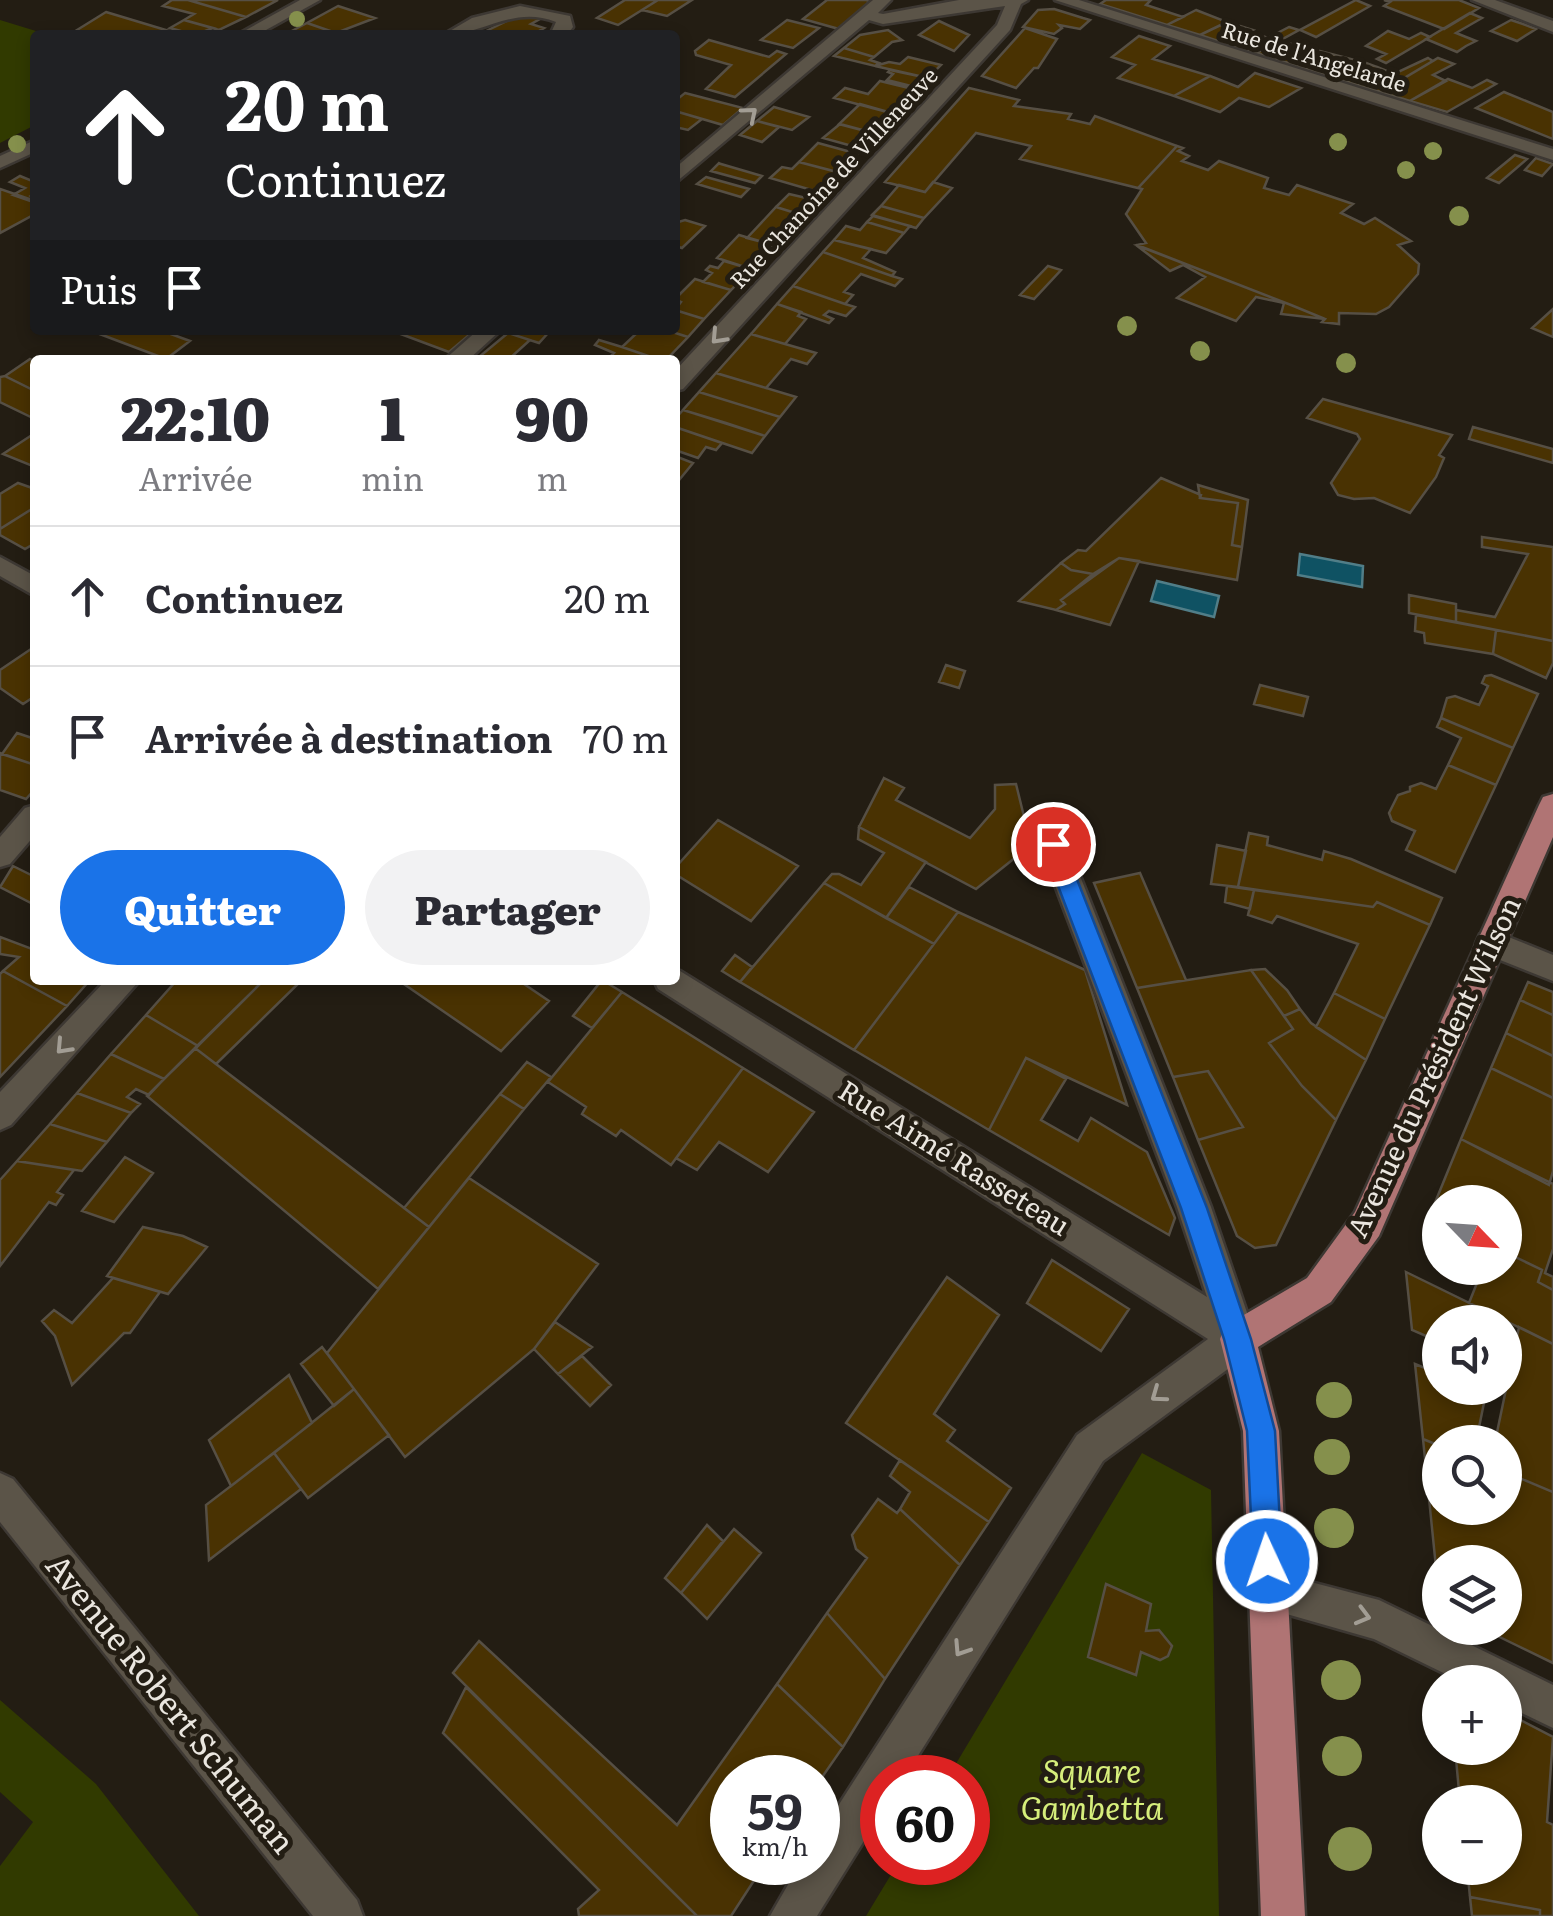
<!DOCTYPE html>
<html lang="fr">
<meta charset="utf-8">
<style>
body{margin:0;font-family:Literata,serif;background:#f2f2f3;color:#2b2b33;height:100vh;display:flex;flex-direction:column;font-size:38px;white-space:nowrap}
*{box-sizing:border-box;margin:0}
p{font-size:32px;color:#7c7c81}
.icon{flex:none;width:55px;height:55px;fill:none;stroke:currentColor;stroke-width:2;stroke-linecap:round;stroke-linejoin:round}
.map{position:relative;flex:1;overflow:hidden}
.details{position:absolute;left:30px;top:355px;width:650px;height:630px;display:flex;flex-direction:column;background:#fff;border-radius:10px;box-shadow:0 5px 15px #0003}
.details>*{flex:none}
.guide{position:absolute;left:30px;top:30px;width:650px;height:305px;border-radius:10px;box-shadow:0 5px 15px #0003;background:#202124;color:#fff;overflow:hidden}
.needle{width:65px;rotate:115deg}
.controls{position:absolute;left:1422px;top:1185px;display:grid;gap:20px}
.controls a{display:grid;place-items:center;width:100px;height:100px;border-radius:50%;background:#fff;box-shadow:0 5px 15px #0003;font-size:50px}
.speed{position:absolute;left:710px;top:1755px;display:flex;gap:20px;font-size:50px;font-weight:700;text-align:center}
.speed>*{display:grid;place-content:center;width:130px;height:130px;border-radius:50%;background:#fff;box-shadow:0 5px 15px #0003;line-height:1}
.speed small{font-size:25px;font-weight:400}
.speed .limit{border:15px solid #d22;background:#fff;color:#111}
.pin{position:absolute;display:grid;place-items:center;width:85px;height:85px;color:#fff;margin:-42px;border:5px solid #fff;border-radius:50%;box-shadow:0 2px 10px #0007}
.me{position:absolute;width:110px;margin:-55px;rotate:357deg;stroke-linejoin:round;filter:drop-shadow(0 0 8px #0008)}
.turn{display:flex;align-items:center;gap:35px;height:210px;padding:0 30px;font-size:45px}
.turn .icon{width:130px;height:130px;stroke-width:2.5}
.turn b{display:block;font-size:70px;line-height:85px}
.then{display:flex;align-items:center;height:95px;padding:0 30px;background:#0003;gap:20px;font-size:38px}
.eta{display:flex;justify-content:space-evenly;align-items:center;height:170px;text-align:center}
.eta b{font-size:60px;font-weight:800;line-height:70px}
.button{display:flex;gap:20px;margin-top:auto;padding:20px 30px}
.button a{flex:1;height:115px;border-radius:60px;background:#1a73e8;color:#fff;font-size:40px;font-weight:800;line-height:115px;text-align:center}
.button a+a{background:#f2f2f3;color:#2b2b33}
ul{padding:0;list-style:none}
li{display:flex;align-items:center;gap:30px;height:140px;padding:0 30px;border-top:2px solid #e1e1e2}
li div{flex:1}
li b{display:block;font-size:38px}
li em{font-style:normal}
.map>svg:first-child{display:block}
.green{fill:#313a00}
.water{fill:#0f5263;stroke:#517e88;stroke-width:2.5}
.building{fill:#493202;stroke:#564f44;stroke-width:2.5}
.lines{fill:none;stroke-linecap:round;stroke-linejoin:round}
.lane-casing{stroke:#3d3833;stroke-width:5}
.street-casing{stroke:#3d3833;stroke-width:5}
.secondary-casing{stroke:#3d3833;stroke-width:5}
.primary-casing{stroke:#3d3833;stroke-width:5}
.lane{fill:#5b5448;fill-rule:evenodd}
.street{fill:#5b5448;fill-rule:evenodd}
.secondary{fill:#5b5448;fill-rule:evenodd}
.primary{fill:#b07474;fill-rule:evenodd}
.tree{fill:#85904c}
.oneway{stroke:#a29d94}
.route{fill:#1a73e8;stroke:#114b97;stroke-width:2.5}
.labels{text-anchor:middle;stroke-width:10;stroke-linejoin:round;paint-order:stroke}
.far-street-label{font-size:22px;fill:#eae6df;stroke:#231d13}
.street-label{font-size:28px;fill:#eae6df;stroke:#231d13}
.near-street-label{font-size:32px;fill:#eae6df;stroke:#231d13}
.near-park-label{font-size:32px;font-style:italic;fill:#d6ee7b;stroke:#231d13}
</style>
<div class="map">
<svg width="1553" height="1916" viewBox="0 0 1553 1916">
<rect width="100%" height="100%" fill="#231d13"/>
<path class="green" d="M0,20L49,35H35V125L0,143Z
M1142,1453L1211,1490L1219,1916H866L898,1863L968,1862V1778L948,1777Z
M0,1700L96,1784L199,1916H0V1866L33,1822L0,1792Z"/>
<path class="water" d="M1300,554L1363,566L1362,587L1298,575Z
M1157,581L1219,596L1214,617L1151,601Z"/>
<path class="building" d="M172,0H188L246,17L219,30L184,20L194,14L163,6Z
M188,0H278L246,17Z
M625,0H658L618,25L597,18Z
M658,0H692L667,16L642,10Z
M827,0H868V4L839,29L803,19Z
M1106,0H1151L1146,5L1183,17L1167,25L1100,4Z
M1356,0L1370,6L1316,37L1300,30Z
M1384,0H1459L1479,8L1444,29L1384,6L1390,2Z
M338,6L375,18L336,33L307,23Z
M1054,9L1083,18L1090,20L1080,29L1059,25L1062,28L1054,34L1023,27L1038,10Z
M1196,10L1227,22L1200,35L1167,25Z
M106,12L179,34L184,35H95L77,30Z
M523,13L540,19L531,24L544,28L532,35H478Z
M1470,13L1482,18L1456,33L1476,41L1466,46L1457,52L1426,39Z
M184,20L213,28L195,35L170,28Z
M787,20L819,28L793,48L761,40Z
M1511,20L1523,24L1536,29L1517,41L1491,31Z
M939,21L969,35L954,51L919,35Z
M1227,22L1253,30L1227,44L1200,35Z
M307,23L336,33L342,35H284Z
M1289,27L1299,30L1257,53L1227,44L1251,32L1268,38Z
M1025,28L1057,39L1038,68H1034L1016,88L982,76Z
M888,30L902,40L892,42L874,57L844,48L860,35Z
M1388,31L1409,39L1421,33L1430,37L1386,63L1377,59L1386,54L1366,46Z
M1139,36L1170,46L1153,59L1210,76L1174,96L1118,78L1135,65L1112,57Z
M709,40L769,57L777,51L786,54L735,97L706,89L731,65L696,55L695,51Z
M1281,41L1366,63L1377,67L1351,83L1257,53Z
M844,48L874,57L870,60L879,63L875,66L834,56Z
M908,57L941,65L928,78L875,66L889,62L900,64Z
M1428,58L1433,61L1381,92L1351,83L1377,67L1394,74Z
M1438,58L1454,64L1433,75L1446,81L1410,101L1381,92Z
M890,70L928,78L919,88L887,80L893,74L888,72Z
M1255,73L1301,88L1269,107L1239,98L1220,112L1174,96L1210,76L1238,87Z
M1448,79L1472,88L1487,80L1496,84L1447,112L1410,101Z
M880,81L917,90L895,114L834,98L845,88L868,94Z
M969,88L1019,100L1014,106L1071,114L1068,119L1090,124L1095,116L1177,146L1138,188L1020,159L1031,146L976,133L925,192L885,182Z
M1504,92L1553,112V139L1476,108Z
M685,93L743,108L723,125L675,111V101Z
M860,104L895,114L877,134L839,124Z
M774,107L809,117L792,130L757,121Z
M675,111L702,119L688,130L675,127Z
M757,121L779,127L762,142L740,135Z
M840,124L877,134L863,149L823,138Z
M818,143L858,154L841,173L799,162Z
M1177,146L1183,148L1178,151L1189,156L1182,161L1208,170L1219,161L1268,178L1264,188L1289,195L1297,185L1353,204L1341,213L1364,224L1375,218L1411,241L1398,245L1419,264L1418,274L1389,307L1376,314L1339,313V324L1322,322L1325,319L1291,305L1137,245L1146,243L1126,214L1142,189L1138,188Z
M1515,155L1527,159L1499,183L1487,178Z
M1536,158L1553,164L1542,176L1525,170Z
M799,162L841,173L822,193L770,178L782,167L792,169Z
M719,163L721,164L762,176L755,183L711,171Z
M20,176L35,182V194L31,196L35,198L30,201L13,195L25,188L10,182Z
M706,177L749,189L741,197L697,184Z
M933,182L952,188L924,218L881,206L899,185L925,192Z
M0,189L35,201V214L0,233Z
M789,194L815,200L802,215L776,207Z
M881,206L924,218L916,228L872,215Z
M776,207L802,215L773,245L747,238Z
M873,216L910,226L904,233L867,222Z
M685,220L705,226L682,248L675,246V223Z
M867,222L904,233L886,253L834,240L846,226L860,230Z
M739,235L773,245L751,269L717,258Z
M834,240L871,249L863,258L895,272L892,276L823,252Z
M1136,245L1291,305L1325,319L1281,314L1284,303L1256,297L1236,321L1177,298L1205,277L1183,265L1170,271Z
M823,252L892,276L902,279L895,286L861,274L844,292L853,295L845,304L793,286Z
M724,261L751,269L731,290L703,282L712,273L706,270L710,266L718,268Z
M1048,266L1061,270L1034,299L1020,295Z
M695,279L731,290L704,319L675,310L681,302L675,299Z
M793,286L845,304L855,307L846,316L829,311L824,315L833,319L829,323L777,304Z
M777,304L801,312L798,316L806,319L785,344L751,334Z
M1553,309V337L1532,328Z
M675,310L704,319L688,337L666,330H675Z
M89,330H160L190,341L166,359Z
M390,330H475L449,352Z
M511,330H539L548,333L539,343L508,333Z
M640,330H666L688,337L666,360H660L622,347Z
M508,333L530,340L508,360L479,357Z
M751,334L785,344L816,353L807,364L791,359L766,388L716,373Z
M599,340L622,347L660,360H607L614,353L595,345Z
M30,359L35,362V391L5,376Z
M716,373L796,397L780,417L699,392Z
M5,376L35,391V419L0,402V377Z
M699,392L780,417L765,436L683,410Z
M1323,399L1452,435L1439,455L1444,458L1436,477L1410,513L1374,498L1354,499L1338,495L1331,483L1360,439L1357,434L1307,418Z
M683,410L726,423L765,436L752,453L675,427V419Z
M675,427L722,443L716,450L706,447L698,458L675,450Z
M1473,427L1553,449V463L1469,439Z
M35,433V467L3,454Z
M675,456L693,463L675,485Z
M1161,478L1201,495L1200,498L1238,503L1232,545L1242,547L1237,580L1119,558L1093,574L1071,570L1061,563L1078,550L1086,551Z
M18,483L35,489V507L0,529V494Z
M1198,485L1248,500L1242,547L1232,545L1238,503L1200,498Z
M32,509L35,511V543L25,549L0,535V529Z
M1482,537L1553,547V641L1456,622V610L1495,617L1528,554L1482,547Z
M1119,558L1139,561L1110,625L1056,610L1065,604L1061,600Z
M1061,563L1071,570L1093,574L1061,600L1065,604L1056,610L1019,601Z
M1409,595L1456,604V622L1409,613Z
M1416,615L1496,630L1493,654L1425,643L1424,633L1415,631Z
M1496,630L1553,641V663L1546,678L1493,654Z
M34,647L35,696L23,704L0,688V670Z
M946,665L965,671L959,688L939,682Z
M1491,675L1538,694L1513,748L1441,718L1447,698L1455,696L1479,705L1488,686L1482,683L1485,676Z
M1260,685L1308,697L1303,716L1254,704Z
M1441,718L1513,748L1496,785L1448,765L1461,738L1437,727Z
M17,733L35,739V765L2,754Z
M0,753L35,765V789L26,799L0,790Z
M1448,765L1496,785L1455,872L1406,850L1415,831L1392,821L1389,813L1398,795L1410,791V787L1421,783L1436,789Z
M884,778L904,788L896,800L970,838L995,809V785L1016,784L1031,845L976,889L859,827Z
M718,820L798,866L751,921L675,874V868Z
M859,827L926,862L886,918L824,883L832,874H839L861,885L884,853L858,839Z
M1249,833L1268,837L1267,845L1322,860L1324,851L1351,859L1442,898L1430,925L1377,902L1373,907L1238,887Z
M1217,845L1246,851L1238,887L1211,884Z
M13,866L35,877L33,904L0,887Z
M1140,873L1186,980L1137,988L1094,883Z
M824,883L934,944L854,1050L740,982Z
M1227,886L1254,890L1250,909L1225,902Z
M909,887L958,912L934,944L886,918Z
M1254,890L1373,907L1377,902L1430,925L1385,1019L1334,993L1358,944L1277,916L1272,923L1248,915Z
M958,912L1085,970L1127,1105L1026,1058L989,1130L854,1050Z
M0,937L35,950V980H90L67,1006L3,971L19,957L0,954Z
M735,955L752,967L740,982L722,971Z
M1265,969L1287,990L1300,1009L1284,1016L1251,970Z
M1251,970L1293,1029L1269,1043L1302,1086L1336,1120L1276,1245L1255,1248L1237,1236L1198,1140L1243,1127L1208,1071L1173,1077L1137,988Z
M3,971L67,1006L0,1077V974Z
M177,980H254L260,984L198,1046L146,1015Z
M264,980H302L216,1064L195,1048Z
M398,980H518L549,1001L501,1051Z
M602,980L622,992L592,1028L573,1016Z
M1528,982L1553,992V1015L1520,1000Z
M622,992L743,1068L671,1165L621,1130L616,1136L582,1114L586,1107L548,1082Z
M1334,993L1385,1019L1366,1060L1316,1027Z
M1520,1000L1553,1015V1056L1506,1033Z
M1300,1009L1311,1023L1366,1060L1336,1120L1302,1086L1269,1043L1293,1029L1284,1016Z
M146,1015L198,1046L164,1079L111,1054Z
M1506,1033L1553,1056V1098L1491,1068Z
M195,1048L429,1227L378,1289L147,1096Z
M111,1054L164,1079L149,1095L136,1089L127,1097L140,1104L131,1113L77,1093Z
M1026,1058L1066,1079L1041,1120L1078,1141L1091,1118L1147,1152L1175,1218L1169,1235L989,1130Z
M527,1062L551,1077L524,1109L500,1094Z
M743,1068L814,1112L768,1172L719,1142L697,1170L676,1158Z
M1491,1068L1553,1098V1171L1549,1185L1461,1139Z
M1208,1071L1243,1127L1198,1140L1173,1077Z
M77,1093L131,1113L107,1142L50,1124Z
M500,1094L524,1109L429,1227L404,1208Z
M50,1124L107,1142L82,1171L17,1161Z
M1461,1139L1553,1184V1249L1545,1273L1553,1277V1290L1538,1282L1542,1270L1505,1252V1202H1440V1220L1430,1215Z
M125,1157L153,1173L114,1222L82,1211Z
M17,1161L74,1170L57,1192L63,1195L56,1205L49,1202L0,1266V1180Z
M469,1178L598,1264L534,1349L405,1457L327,1353Z
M143,1227L183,1236L207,1247L168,1294L107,1276Z
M1505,1252L1542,1270L1538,1282L1553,1290V1344L1469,1303L1483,1268H1505Z
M1052,1260L1129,1309L1101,1351L1027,1303Z
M1406,1272L1508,1322L1505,1334V1322H1440V1342L1412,1330Z
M947,1277L999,1315L934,1414L955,1430L947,1441L1011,1488L989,1522L846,1423Z
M113,1278L160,1292L130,1333H124L72,1385L55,1336L42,1321L54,1310L72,1323Z
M555,1322L592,1347L558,1374L534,1349Z
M1519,1327L1553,1344V1492L1505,1472V1442H1495Z
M322,1347L354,1389L334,1406L301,1364Z
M582,1356L611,1385L590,1406L558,1374Z
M1415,1364L1440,1374V1388H1473L1486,1393L1476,1442L1445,1435L1440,1446L1423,1439Z
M289,1375L312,1423L231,1486L209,1440Z
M354,1389L389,1435L308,1498L274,1453Z
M1423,1439L1440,1446V1508H1505V1472L1553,1492V1663L1481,1628H1505V1562H1440V1607Z
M274,1453L301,1489L209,1560L206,1505Z
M900,1460L989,1522L960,1565L900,1509L910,1492L890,1476Z
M878,1499L897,1513L900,1509L960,1565L885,1679L827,1613L867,1558L856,1549L852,1535Z
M707,1525L723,1541L681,1593L665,1578Z
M734,1529L761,1553L707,1619L681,1593Z
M1106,1584L1151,1604L1146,1631L1159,1630L1172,1646L1168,1656L1160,1660L1141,1652L1136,1675L1088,1657Z
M827,1613L885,1679L843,1747L777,1684Z
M479,1641L677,1825L777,1684L843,1747L818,1783V1778H732V1862H766L731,1916H697L453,1673Z
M466,1687L697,1916H579L578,1909L599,1890L443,1733Z
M1505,1712L1553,1737L1547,1822L1553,1825V1916H1540V1910L1470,1897L1467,1868H1505V1802H1460L1455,1748H1505Z
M1470,1897L1540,1910V1916H1472Z"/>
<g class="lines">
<defs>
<path id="lane" d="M520,6L570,16L573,27L567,35H550L556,22C513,5 484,35 443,35L472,18Z"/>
<path id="street" d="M300,0H320L257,35H237Z
M873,0H891L878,13L883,14L959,0H1028L1021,4L1010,30L683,389L675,391V371L997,25L1005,6L883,24L869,20L675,183V168Z
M1055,0H1079L1553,149V160Z
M1472,0H1495L1553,21V32Z
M35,140V152L0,168V156Z
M478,330H501L468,360H444Z
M0,557L35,576V596L0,576Z
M35,805V835L10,864L0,867V837L25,808Z
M1053,832L1063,835L1067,843L1211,1207L1256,1339L1251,1352L1103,1461L904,1778H882V1812L817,1916H770L801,1862H818V1837L1077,1435L1208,1339L658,989L654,980H675V969L680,971L1207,1297L1177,1207L1039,843L1043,835Z
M1491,930L1553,955V981L1480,952L1476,943L1480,934Z
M106,980H140L11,1125L0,1130V1092Z
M1269,1571L1379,1600L1553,1685V1728L1505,1705V1682H1462L1374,1639L1255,1605L1249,1591L1255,1577Z"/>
<path id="secondary" d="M0,1473L13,1479L357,1900L363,1916H313L0,1522Z"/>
<path id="primary" d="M1553,794V837L1379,1236L1331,1302L1258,1347L1279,1431L1305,1916H1261L1243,1431L1220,1339L1225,1326L1307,1278L1355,1212L1539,805L1543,797Z"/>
</defs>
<use href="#lane" class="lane-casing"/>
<use href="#street" class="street-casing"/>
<use href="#secondary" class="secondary-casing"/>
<use href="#primary" class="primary-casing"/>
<use href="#lane" class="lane"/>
<use href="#street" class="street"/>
<use href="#secondary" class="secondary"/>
<use href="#primary" class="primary"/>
</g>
<g class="tree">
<circle cx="297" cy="19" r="8"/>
<circle cx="1338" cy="142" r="9"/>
<circle cx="17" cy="144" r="9"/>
<circle cx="1433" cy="151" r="9"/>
<circle cx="1406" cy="170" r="9"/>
<circle cx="1459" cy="216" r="10"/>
<circle cx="1127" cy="326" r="10"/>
<circle cx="1200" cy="351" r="10"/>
<circle cx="1346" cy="363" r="10"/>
<circle cx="1334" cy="1400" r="18"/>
<circle cx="1332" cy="1457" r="18"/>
<circle cx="1334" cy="1528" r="20"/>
<circle cx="1341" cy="1680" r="20"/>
<circle cx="1342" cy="1756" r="20"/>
<circle cx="1350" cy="1849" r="22"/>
</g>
<defs><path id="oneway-chevron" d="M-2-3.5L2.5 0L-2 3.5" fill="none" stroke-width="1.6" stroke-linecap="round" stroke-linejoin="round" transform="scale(2.5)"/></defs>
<g class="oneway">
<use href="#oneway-chevron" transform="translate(750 114) rotate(-40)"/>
<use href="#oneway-chevron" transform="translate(718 337) rotate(133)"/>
<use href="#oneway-chevron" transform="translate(63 1047) rotate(133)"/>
<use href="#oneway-chevron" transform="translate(1158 1395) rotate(144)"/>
<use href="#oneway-chevron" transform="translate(1363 1616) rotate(15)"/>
<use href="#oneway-chevron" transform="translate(961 1649) rotate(123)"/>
</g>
<path class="route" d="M1053,835L1063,844L1207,1208L1251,1339L1275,1431L1282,1561L1278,1571L1267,1576L1257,1571L1253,1561L1247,1431L1224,1339L1181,1208L1042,844Z"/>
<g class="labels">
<g class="far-street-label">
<text transform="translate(1314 57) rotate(17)" y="8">Rue de l'Angelarde</text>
<text transform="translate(834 178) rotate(-47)" y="8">Rue Chanoine de Villeneuve</text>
</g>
<g class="street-label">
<text transform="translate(1434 1067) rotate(-65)" y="10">Avenue du Président Wilson</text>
<text transform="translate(954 1158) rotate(32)" y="10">Rue Aimé Rasseteau</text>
</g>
<g class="near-street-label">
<text transform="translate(170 1704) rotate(51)" y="11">Avenue Robert Schuman</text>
</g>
<g class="near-park-label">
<text x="1092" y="1783">Square<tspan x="1092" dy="37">Gambetta</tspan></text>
</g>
</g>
</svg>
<div class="controls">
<a><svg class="needle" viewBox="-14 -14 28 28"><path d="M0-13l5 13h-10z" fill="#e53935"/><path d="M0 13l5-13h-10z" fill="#7c7c81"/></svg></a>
<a><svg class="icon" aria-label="sound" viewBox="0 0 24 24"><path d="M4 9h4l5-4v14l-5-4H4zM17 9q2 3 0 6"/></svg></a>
<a><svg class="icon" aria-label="search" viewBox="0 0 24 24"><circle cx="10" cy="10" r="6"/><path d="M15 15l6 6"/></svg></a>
<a><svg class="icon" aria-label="layers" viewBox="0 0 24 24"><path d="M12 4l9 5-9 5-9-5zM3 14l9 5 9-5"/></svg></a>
<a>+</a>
<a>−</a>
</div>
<div class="speed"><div>59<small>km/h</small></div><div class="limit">60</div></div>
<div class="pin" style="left:1053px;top:844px;background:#d93025"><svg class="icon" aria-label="arrive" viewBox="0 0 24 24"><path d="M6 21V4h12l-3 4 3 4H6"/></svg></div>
<svg class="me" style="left:1267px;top:1561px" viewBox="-20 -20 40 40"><circle r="17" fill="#1a73e8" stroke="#fff" stroke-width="3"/><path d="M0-11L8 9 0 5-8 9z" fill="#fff"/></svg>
<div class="guide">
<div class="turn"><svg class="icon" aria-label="ahead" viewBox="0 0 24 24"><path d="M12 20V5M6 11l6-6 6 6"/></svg><div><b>20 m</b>Continuez</div></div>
<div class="then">Puis<svg class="icon" aria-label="arrive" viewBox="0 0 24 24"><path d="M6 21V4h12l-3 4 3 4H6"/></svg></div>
</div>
<section class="details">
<div class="eta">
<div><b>22:10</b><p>Arrivée</p></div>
<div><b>1</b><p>min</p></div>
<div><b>90</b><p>m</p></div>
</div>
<ul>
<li><svg class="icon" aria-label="ahead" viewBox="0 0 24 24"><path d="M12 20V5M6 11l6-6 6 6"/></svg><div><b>Continuez</b></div><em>20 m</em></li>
<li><svg class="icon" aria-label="arrive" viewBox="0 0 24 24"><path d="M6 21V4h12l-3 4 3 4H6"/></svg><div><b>Arrivée à destination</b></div><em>70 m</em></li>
</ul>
<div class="button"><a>Quitter</a><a>Partager</a></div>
</section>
</div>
